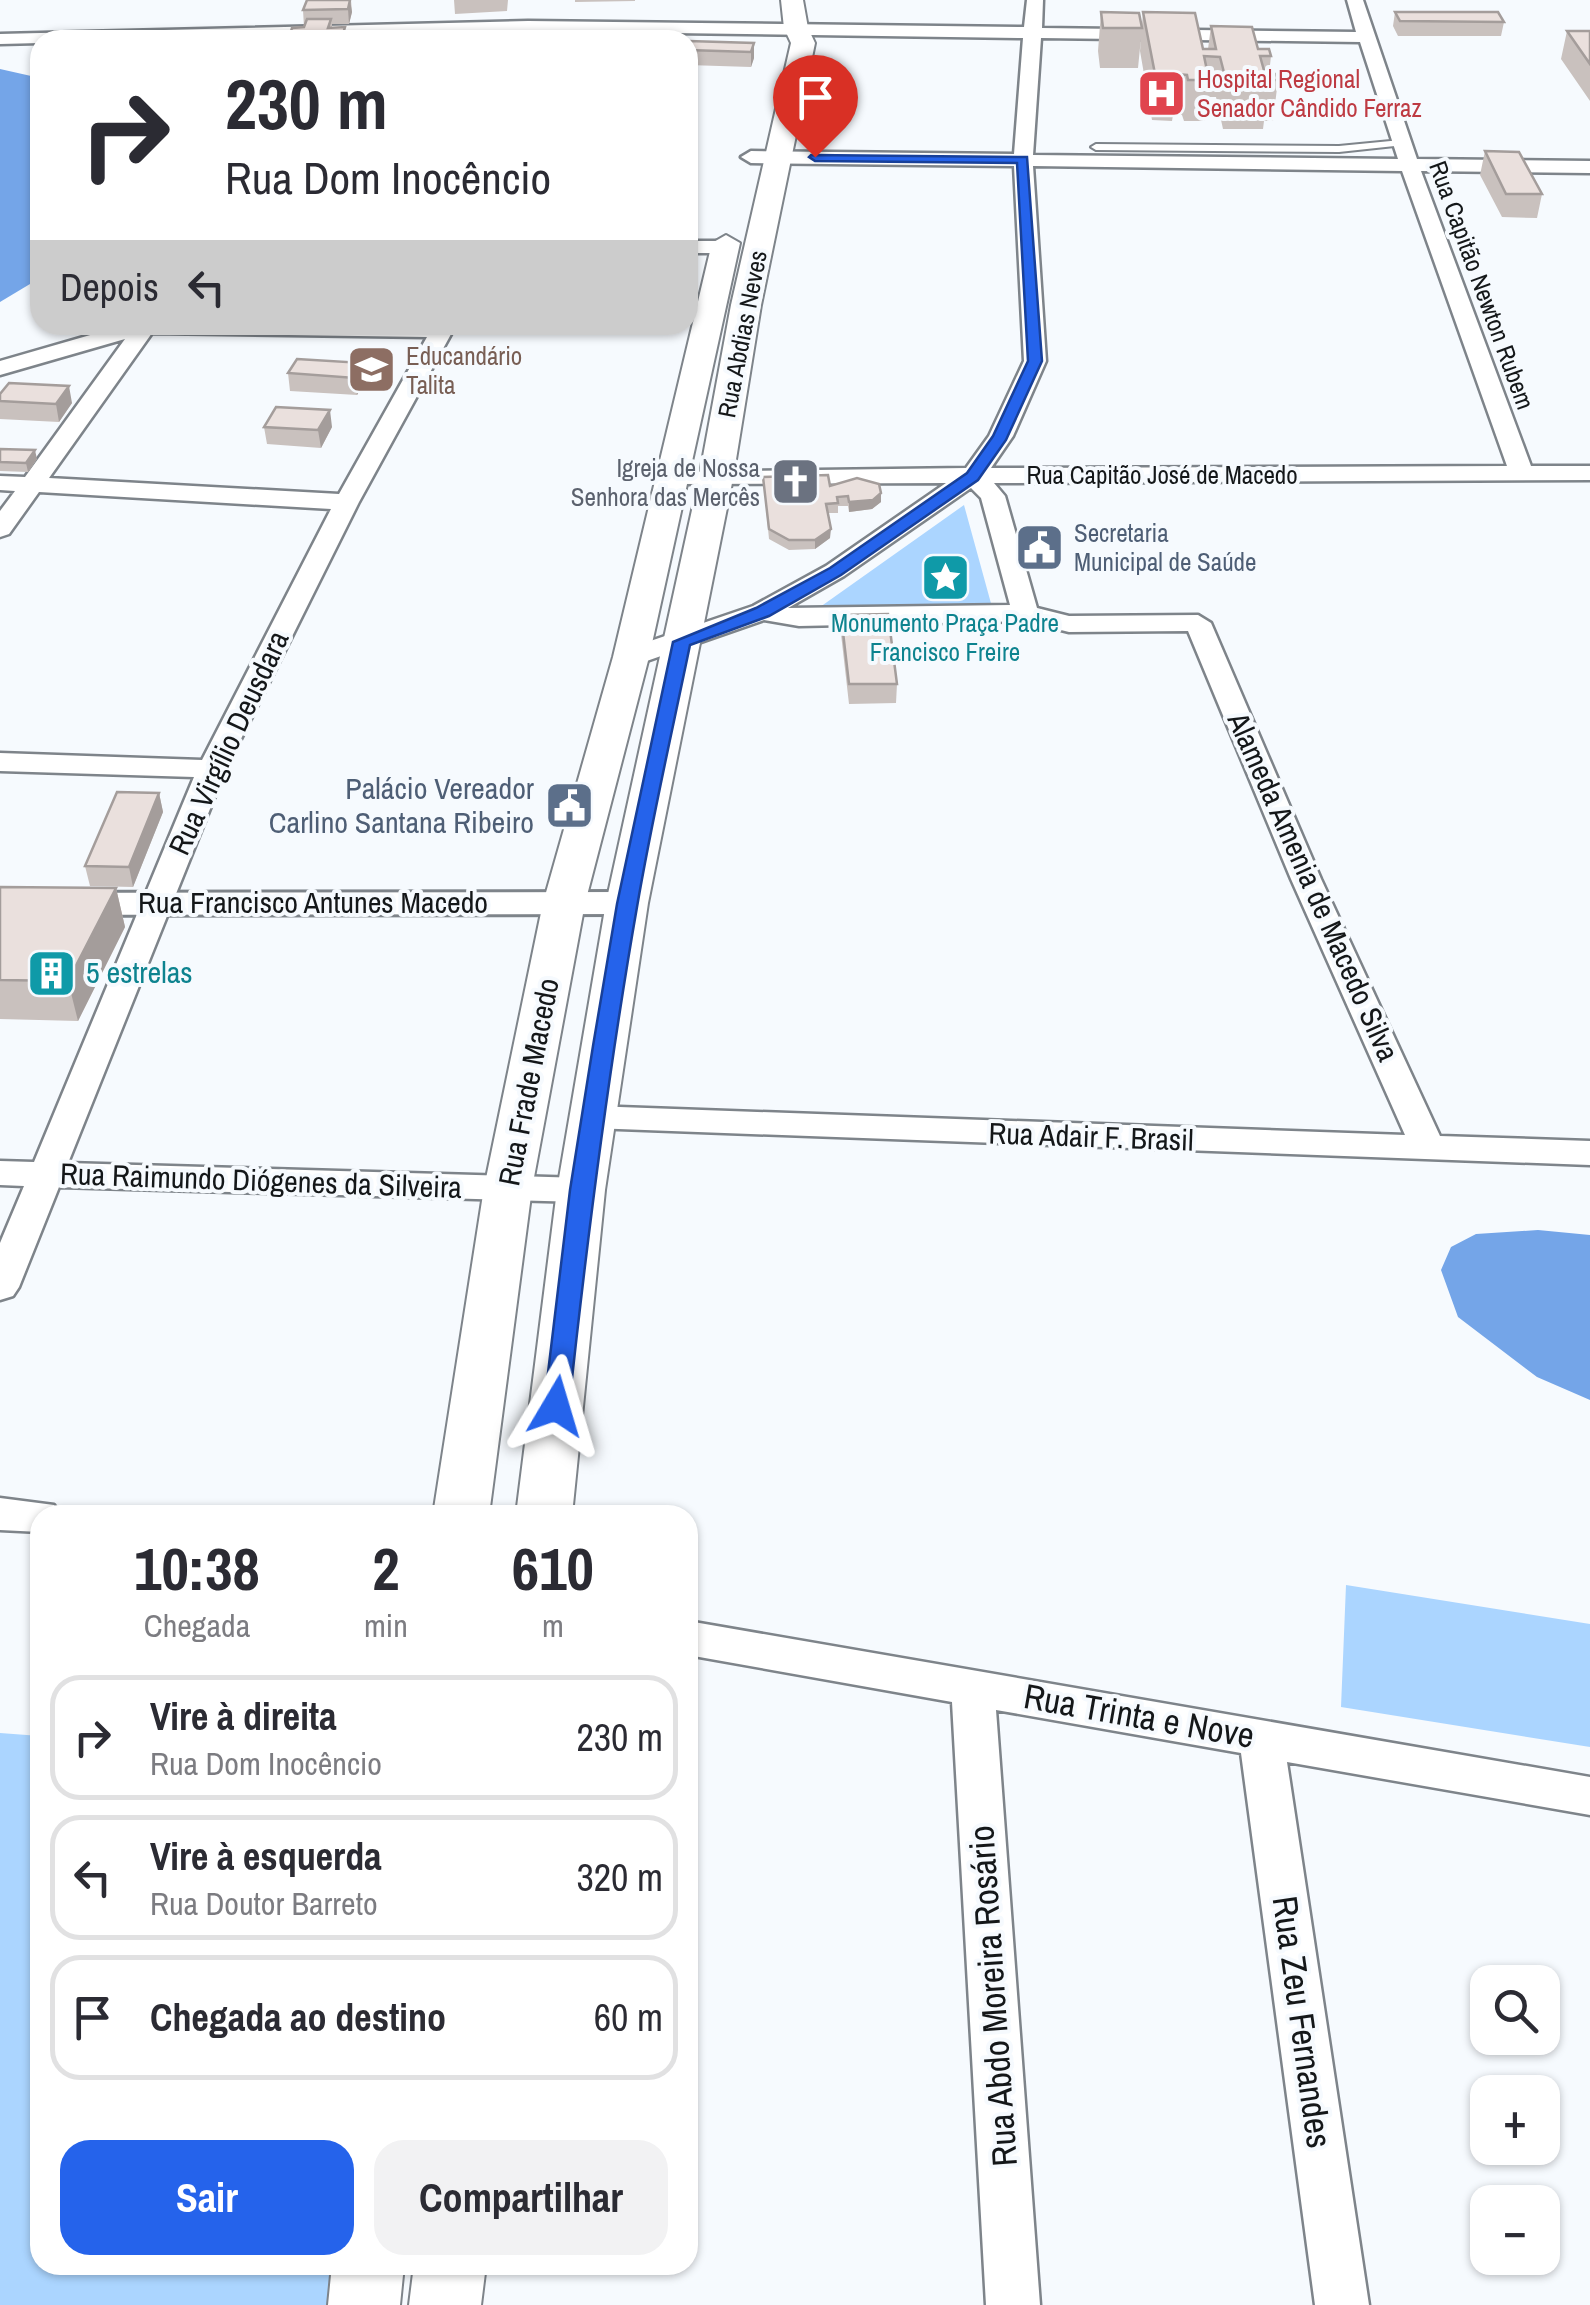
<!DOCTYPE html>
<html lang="pt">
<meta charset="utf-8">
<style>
body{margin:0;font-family:"Archivo Narrow",sans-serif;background:#f2f2f3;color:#2b2b33;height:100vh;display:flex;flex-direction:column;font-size:38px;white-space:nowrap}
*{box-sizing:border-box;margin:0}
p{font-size:32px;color:#7c7c81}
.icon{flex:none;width:55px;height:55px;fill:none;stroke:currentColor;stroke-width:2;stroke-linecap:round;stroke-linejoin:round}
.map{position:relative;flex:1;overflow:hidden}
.side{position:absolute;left:30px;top:1505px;width:668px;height:770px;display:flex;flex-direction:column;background:#fff;border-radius:30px;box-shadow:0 2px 8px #0004}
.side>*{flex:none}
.hud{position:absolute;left:30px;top:30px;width:668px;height:305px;border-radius:30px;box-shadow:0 2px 8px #0004;background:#fff;color:#2b2b33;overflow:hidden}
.fabs{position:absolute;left:1470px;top:1965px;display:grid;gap:20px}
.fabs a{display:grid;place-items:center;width:90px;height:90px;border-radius:20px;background:#fff;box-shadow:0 2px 8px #0004;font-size:50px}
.pin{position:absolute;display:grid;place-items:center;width:85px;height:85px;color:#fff;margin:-102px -42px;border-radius:50% 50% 50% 0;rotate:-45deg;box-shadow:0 0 10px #0007}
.pin .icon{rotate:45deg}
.me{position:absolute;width:110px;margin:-55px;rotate:7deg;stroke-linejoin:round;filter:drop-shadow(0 0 8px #0008)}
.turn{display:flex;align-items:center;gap:35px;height:210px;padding:0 30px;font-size:45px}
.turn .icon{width:130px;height:130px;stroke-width:2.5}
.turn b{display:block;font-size:70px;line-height:85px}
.then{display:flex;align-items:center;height:95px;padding:0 30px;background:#0003;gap:20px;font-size:38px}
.eta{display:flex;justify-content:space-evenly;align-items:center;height:170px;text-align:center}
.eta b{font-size:60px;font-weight:800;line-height:70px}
.primary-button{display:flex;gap:20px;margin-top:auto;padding:20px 30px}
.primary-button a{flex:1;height:115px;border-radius:30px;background:#2563eb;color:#fff;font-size:40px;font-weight:800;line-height:115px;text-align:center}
.primary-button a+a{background:#f2f2f3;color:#2b2b33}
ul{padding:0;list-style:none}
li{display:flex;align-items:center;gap:30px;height:125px;margin:0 20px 15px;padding:0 10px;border:5px solid #e1e1e2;border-radius:30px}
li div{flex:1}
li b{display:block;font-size:38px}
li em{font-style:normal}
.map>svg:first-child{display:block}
.green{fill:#abd5ff}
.water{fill:#74a5e8}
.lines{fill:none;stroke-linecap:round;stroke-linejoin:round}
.service-casing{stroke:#7e848a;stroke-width:4}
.minor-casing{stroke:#7e848a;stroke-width:5}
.tertiary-casing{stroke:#7e848a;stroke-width:6}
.secondary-casing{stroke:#7e848a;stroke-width:4}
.service{fill:#fff;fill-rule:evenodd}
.minor{fill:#fff;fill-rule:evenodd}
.tertiary{fill:#fff;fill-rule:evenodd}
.secondary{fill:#fff;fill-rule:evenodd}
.wall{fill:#c9c1be}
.shaded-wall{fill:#a49d9b}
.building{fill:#eae0dd;stroke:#a49d9b;stroke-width:2.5}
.route{fill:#2563eb;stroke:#184099;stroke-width:2.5}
.labels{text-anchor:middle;stroke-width:8;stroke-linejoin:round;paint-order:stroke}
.far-health-label{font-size:25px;fill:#be3a42;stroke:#f6fafe;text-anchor:start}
.far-street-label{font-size:25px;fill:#141719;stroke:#f6fafe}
.far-education-label{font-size:25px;fill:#785e54;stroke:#f6fafe;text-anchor:start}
.far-worship-label{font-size:25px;fill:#5b616d;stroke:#f6fafe;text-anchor:end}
.far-service-label{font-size:25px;fill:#4e5e75;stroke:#f6fafe;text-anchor:start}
.far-culture-label{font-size:25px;fill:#0d838f;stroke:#f6fafe}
.street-label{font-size:30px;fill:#141719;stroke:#f6fafe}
.service-label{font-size:30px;fill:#4e5e75;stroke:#f6fafe;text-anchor:end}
.culture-label{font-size:30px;fill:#0d838f;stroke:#f6fafe;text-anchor:start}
.near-street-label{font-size:35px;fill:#141719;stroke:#f6fafe}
</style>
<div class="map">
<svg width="1590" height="2305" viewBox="0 0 1590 2305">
<rect width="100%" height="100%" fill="#f6fafe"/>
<path class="green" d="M964,505L992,607L813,612Z
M1346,1585L1590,1624V1747L1341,1707Z
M0,1733L40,1736V2265H344L340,2305H0Z"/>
<path class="water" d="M0,69L40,78V278L0,302Z
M1538,1230L1590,1235V1400L1537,1377L1458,1317L1441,1270L1451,1247L1476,1234Z"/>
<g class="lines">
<defs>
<path id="service" d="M1401,140L1404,141V145L1339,152L1096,150L1091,147L1096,144L1339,146Z"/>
<path id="minor" d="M1027,0H1043L1042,28L1356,32L1347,0H1363L1417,159L1590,161V173L1421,171L1531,466H1590V480L994,483L1005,496L1037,608L1069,616L1198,615L1211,623L1321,879L1440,1136L1590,1141V1165L592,1128L580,1125L575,1117L580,1109L592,1106L1405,1135L1291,879L1188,631L1069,632L1025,621L799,626L764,620L641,663H621L617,657L621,651L753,606L826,566L946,483L674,484L662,477L665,472L966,468L989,436L1024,361L1014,166L751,163L741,157L751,151L1014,154L1023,38L528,31L40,40V43L0,44V34L528,21L1024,27ZM1041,38L1360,42L1398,159L1033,155ZM1033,166L1402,171L1507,466L991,468L1013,436L1046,361ZM971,488L981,498L1010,605L788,608L844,576Z
M688,241H725L735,247L725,253H688Z
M125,325H456L359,502L226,769L68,1163L581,1178L594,1181L599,1190L594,1199L581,1202L59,1187L19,1287L13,1296L0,1300V1243L24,1186L0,1185V1161L34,1162L194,777L0,771V753L202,760L331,509L39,492L9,534L0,537V511L15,491L0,490V476L25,477L125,339L0,375V361ZM152,333L427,337L339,494L49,478Z
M0,1498L54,1505L60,1515H40V1532L0,1530Z
M688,1621L1590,1777V1815L1287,1762L1369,2305H1315L1241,1753L996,1710L1040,2305H986L952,1702L688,1655Z"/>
<path id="tertiary" d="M627,892L640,895L646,903L640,911L627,914L0,915V893Z"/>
<path id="secondary" d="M781,0H803L808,28L815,43L761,305L733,478L648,903L605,1190L572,1515H516L557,1190L606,903L699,478L731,305L791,43L784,28Z
M726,235L740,243L649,657L585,903L532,1188L489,1515H433L484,1188L543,903L613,657L712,243Z
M332,2265H404L400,2305H328Z
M414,2265H486L481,2305H409Z"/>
</defs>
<use href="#service" class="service-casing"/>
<use href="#minor" class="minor-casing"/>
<use href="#tertiary" class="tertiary-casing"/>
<use href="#secondary" class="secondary-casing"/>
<use href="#service" class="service"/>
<use href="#minor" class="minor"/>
<use href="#tertiary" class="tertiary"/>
<use href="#secondary" class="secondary"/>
</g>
<path class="wall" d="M307,0H351L352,12L349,24H332V28L347,40H289V38L304,27L303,10Z
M454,0H508L507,11L455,14Z
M575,0H635V1L575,2Z
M1101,12L1142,28L1138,68H1100L1098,51Z
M1143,12L1203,49H1208L1211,26L1271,56L1269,74L1278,80L1273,121H1264L1263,129H1223L1216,97H1207L1205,121H1184L1182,115H1173L1172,121L1152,120L1140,51Z
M1395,12L1504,22L1501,36H1398L1393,26Z
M1567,31H1590V101L1561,59Z
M688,41L754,43V58L751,67L688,65Z
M1485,151L1542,194L1537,218L1502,217L1480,175Z
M40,268V300L34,275Z
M297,359L366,380L357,395L290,391L288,373Z
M0,394L72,403L59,422L0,419Z
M264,427H332L321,448L267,444Z
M0,449L37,459L28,472L0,471Z
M763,477L881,493V502L872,509L849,512L848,506H838V513H828L830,538L815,549L789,550L769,539Z
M841,615L897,684L896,703L849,704L841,634Z
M159,793L163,812L133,887L90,886L85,866Z
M0,887L116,888L125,927L78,1021L0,1019Z"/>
<path class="shaded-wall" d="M350,0L352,12L349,24L348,9Z
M754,43V58L751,67V52Z
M364,363L366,380L357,395L355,378Z
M69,386L72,403L59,422L56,404Z
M330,410L332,427L321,448L318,430Z
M35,450L37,459L28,472L26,463Z
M881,493V502L872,509L849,512V502Z
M831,529L830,538L815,549V540Z
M159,793L163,812L133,887L129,867Z
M116,888L125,927L78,1021L68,981Z"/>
<path class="building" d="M307,0H350L348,9L303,10Z
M1101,12L1139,13L1142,28H1103Z
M1143,12L1195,13L1203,49H1216L1211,26L1252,27L1258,49H1269L1271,56H1260L1265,74H1276L1278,80H1266L1268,88H1228L1220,57L1204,56L1209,80H1188L1187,75L1175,74L1176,80L1156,79Z
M1395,12H1498L1504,22L1400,21Z
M307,19H331L328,28L345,27L342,37L289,38L292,28L304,27Z
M1567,31H1590V64Z
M510,35L509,40H446L447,36Z
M688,41L754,43L751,52L688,50Z
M1485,151L1519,152L1542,194H1506Z
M297,359L364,363L355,378L288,373Z
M9,383L69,386L56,404L0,401V394Z
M276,407L330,410L318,430L264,427Z
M0,449L35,450L26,463L0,462Z
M828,475L830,486L857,478L879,484L881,493L873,500L849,502L848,496L837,497L838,503L826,504L831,529L815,540H789L769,529L763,477Z
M888,614L897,684H849L841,615Z
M117,792L159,793L129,867L85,866Z
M0,887L116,888L68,981L0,980Z"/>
<path class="route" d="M811,155L1027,157L1042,361L1006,440L978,480L841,575L769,616L690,645C672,732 652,819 637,907C608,1073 587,1239 569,1406L565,1413H548L544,1406L570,1190L593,1046L617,904L673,642L756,608L830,568L967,473L993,436L1028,361L1017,163L815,161L809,157Z"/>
<defs>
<symbol id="hospital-square" viewBox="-11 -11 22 22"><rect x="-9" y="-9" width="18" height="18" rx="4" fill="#e0444e" stroke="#f6fafe"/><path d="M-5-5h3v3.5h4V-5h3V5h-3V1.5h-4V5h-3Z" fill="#fff"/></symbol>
<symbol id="school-square" viewBox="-11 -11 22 22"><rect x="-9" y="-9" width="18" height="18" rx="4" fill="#8d6e63" stroke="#f6fafe"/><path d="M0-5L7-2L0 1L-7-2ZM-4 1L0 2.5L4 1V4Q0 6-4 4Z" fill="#fff"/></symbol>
<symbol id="church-square" viewBox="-11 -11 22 22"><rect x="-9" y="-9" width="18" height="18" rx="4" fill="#6b7280" stroke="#f6fafe"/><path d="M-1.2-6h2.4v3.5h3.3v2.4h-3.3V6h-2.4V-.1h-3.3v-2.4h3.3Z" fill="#fff"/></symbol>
<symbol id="civic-square" viewBox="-11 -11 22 22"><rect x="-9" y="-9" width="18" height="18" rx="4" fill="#5c6f8a" stroke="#f6fafe"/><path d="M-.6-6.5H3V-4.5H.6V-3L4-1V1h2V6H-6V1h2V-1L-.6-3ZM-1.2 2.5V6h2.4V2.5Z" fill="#fff"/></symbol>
<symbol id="sight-square" viewBox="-11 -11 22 22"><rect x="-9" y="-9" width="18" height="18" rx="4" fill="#0f9aa8" stroke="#f6fafe"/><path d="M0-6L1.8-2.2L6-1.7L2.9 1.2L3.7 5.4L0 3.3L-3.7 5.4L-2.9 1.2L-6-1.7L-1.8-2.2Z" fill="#fff"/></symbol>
<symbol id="building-square" viewBox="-11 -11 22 22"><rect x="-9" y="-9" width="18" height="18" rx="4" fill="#0f9aa8" stroke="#f6fafe"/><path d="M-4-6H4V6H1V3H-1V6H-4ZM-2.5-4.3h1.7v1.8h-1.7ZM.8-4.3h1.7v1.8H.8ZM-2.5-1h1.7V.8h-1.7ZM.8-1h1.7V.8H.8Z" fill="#fff"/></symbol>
</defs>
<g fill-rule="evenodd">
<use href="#hospital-square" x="1134" y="66" width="55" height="55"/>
<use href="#school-square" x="344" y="342" width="55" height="55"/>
<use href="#church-square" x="768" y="454" width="55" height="55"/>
<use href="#civic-square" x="1012" y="520" width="55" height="55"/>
<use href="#sight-square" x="918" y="550" width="55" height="55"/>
<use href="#civic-square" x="542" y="778" width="55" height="55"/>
<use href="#building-square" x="24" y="946" width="55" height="55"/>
</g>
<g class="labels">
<g class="far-health-label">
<text x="1197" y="88">Hospital Regional<tspan x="1197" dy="29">Senador Cândido Ferraz</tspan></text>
</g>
<g class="far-street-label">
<text transform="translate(1482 285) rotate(70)" y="9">Rua Capitão Newton Rubem</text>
<text transform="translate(742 334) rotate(-79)" y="9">Rua Abdias Neves</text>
<text x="1162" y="484">Rua Capitão José de Macedo</text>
</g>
<g class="far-education-label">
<text x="406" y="365">Educandário<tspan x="406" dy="29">Talita</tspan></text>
</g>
<g class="far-worship-label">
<text x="760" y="477">Igreja de Nossa<tspan x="760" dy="29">Senhora das Mercês</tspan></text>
</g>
<g class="far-service-label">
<text x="1074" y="542">Secretaria<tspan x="1074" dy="29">Municipal de Saúde</tspan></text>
</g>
<g class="far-culture-label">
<text x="945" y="632">Monumento Praça Padre<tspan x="945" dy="29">Francisco Freire</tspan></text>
</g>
<g class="street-label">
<text transform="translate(229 743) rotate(-65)" y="10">Rua Virgílio Deusdara</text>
<text transform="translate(1313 887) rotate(66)" y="10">Alameda Amenia de Macedo Silva</text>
<text x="313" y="913">Rua Francisco Antunes Macedo</text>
<text transform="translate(529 1082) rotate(-79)" y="10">Rua Frade Macedo</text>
<text transform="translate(1091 1137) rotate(2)" y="10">Rua Adair F. Brasil</text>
<text transform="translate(261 1181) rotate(2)" y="10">Rua Raimundo Diógenes da Silveira</text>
</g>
<g class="service-label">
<text x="534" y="799">Palácio Vereador<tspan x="534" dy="34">Carlino Santana Ribeiro</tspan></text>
</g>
<g class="culture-label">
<text x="86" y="983">5 estrelas</text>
</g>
<g class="near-street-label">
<text transform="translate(1139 1716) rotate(10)" y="12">Rua Trinta e Nove</text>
<text transform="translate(993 1996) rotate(-94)" y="12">Rua Abdo Moreira Rosário</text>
<text transform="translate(1302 2022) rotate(82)" y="12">Rua Zeu Fernandes</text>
</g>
</g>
</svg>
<div class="fabs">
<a><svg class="icon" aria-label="search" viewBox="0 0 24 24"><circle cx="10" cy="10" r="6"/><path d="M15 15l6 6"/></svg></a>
<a>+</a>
<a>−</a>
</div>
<div class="pin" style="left:815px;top:157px;background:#d93025"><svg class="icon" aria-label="arrive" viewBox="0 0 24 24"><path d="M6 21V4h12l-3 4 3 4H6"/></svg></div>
<svg class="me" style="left:556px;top:1406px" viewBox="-20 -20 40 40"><path d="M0-17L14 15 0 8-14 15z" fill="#2563eb" stroke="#fff" stroke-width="4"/></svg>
<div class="hud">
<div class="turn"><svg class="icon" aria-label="right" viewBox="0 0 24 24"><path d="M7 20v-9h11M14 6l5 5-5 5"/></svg><div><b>230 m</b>Rua Dom Inocêncio</div></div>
<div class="then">Depois<svg class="icon" aria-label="left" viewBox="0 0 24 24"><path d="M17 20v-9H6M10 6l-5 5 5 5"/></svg></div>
</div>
<section class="side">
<div class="eta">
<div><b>10:38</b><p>Chegada</p></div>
<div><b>2</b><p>min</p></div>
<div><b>610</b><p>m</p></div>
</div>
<ul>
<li><svg class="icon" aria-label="right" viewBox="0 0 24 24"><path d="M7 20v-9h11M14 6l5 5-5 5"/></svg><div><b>Vire à direita</b><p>Rua Dom Inocêncio</p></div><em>230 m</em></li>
<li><svg class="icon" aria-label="left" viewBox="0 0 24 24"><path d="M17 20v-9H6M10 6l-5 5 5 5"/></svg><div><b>Vire à esquerda</b><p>Rua Doutor Barreto</p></div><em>320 m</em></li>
<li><svg class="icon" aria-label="arrive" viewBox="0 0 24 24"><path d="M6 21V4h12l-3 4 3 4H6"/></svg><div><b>Chegada ao destino</b></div><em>60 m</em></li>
</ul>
<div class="primary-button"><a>Sair</a><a>Compartilhar</a></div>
</section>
</div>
